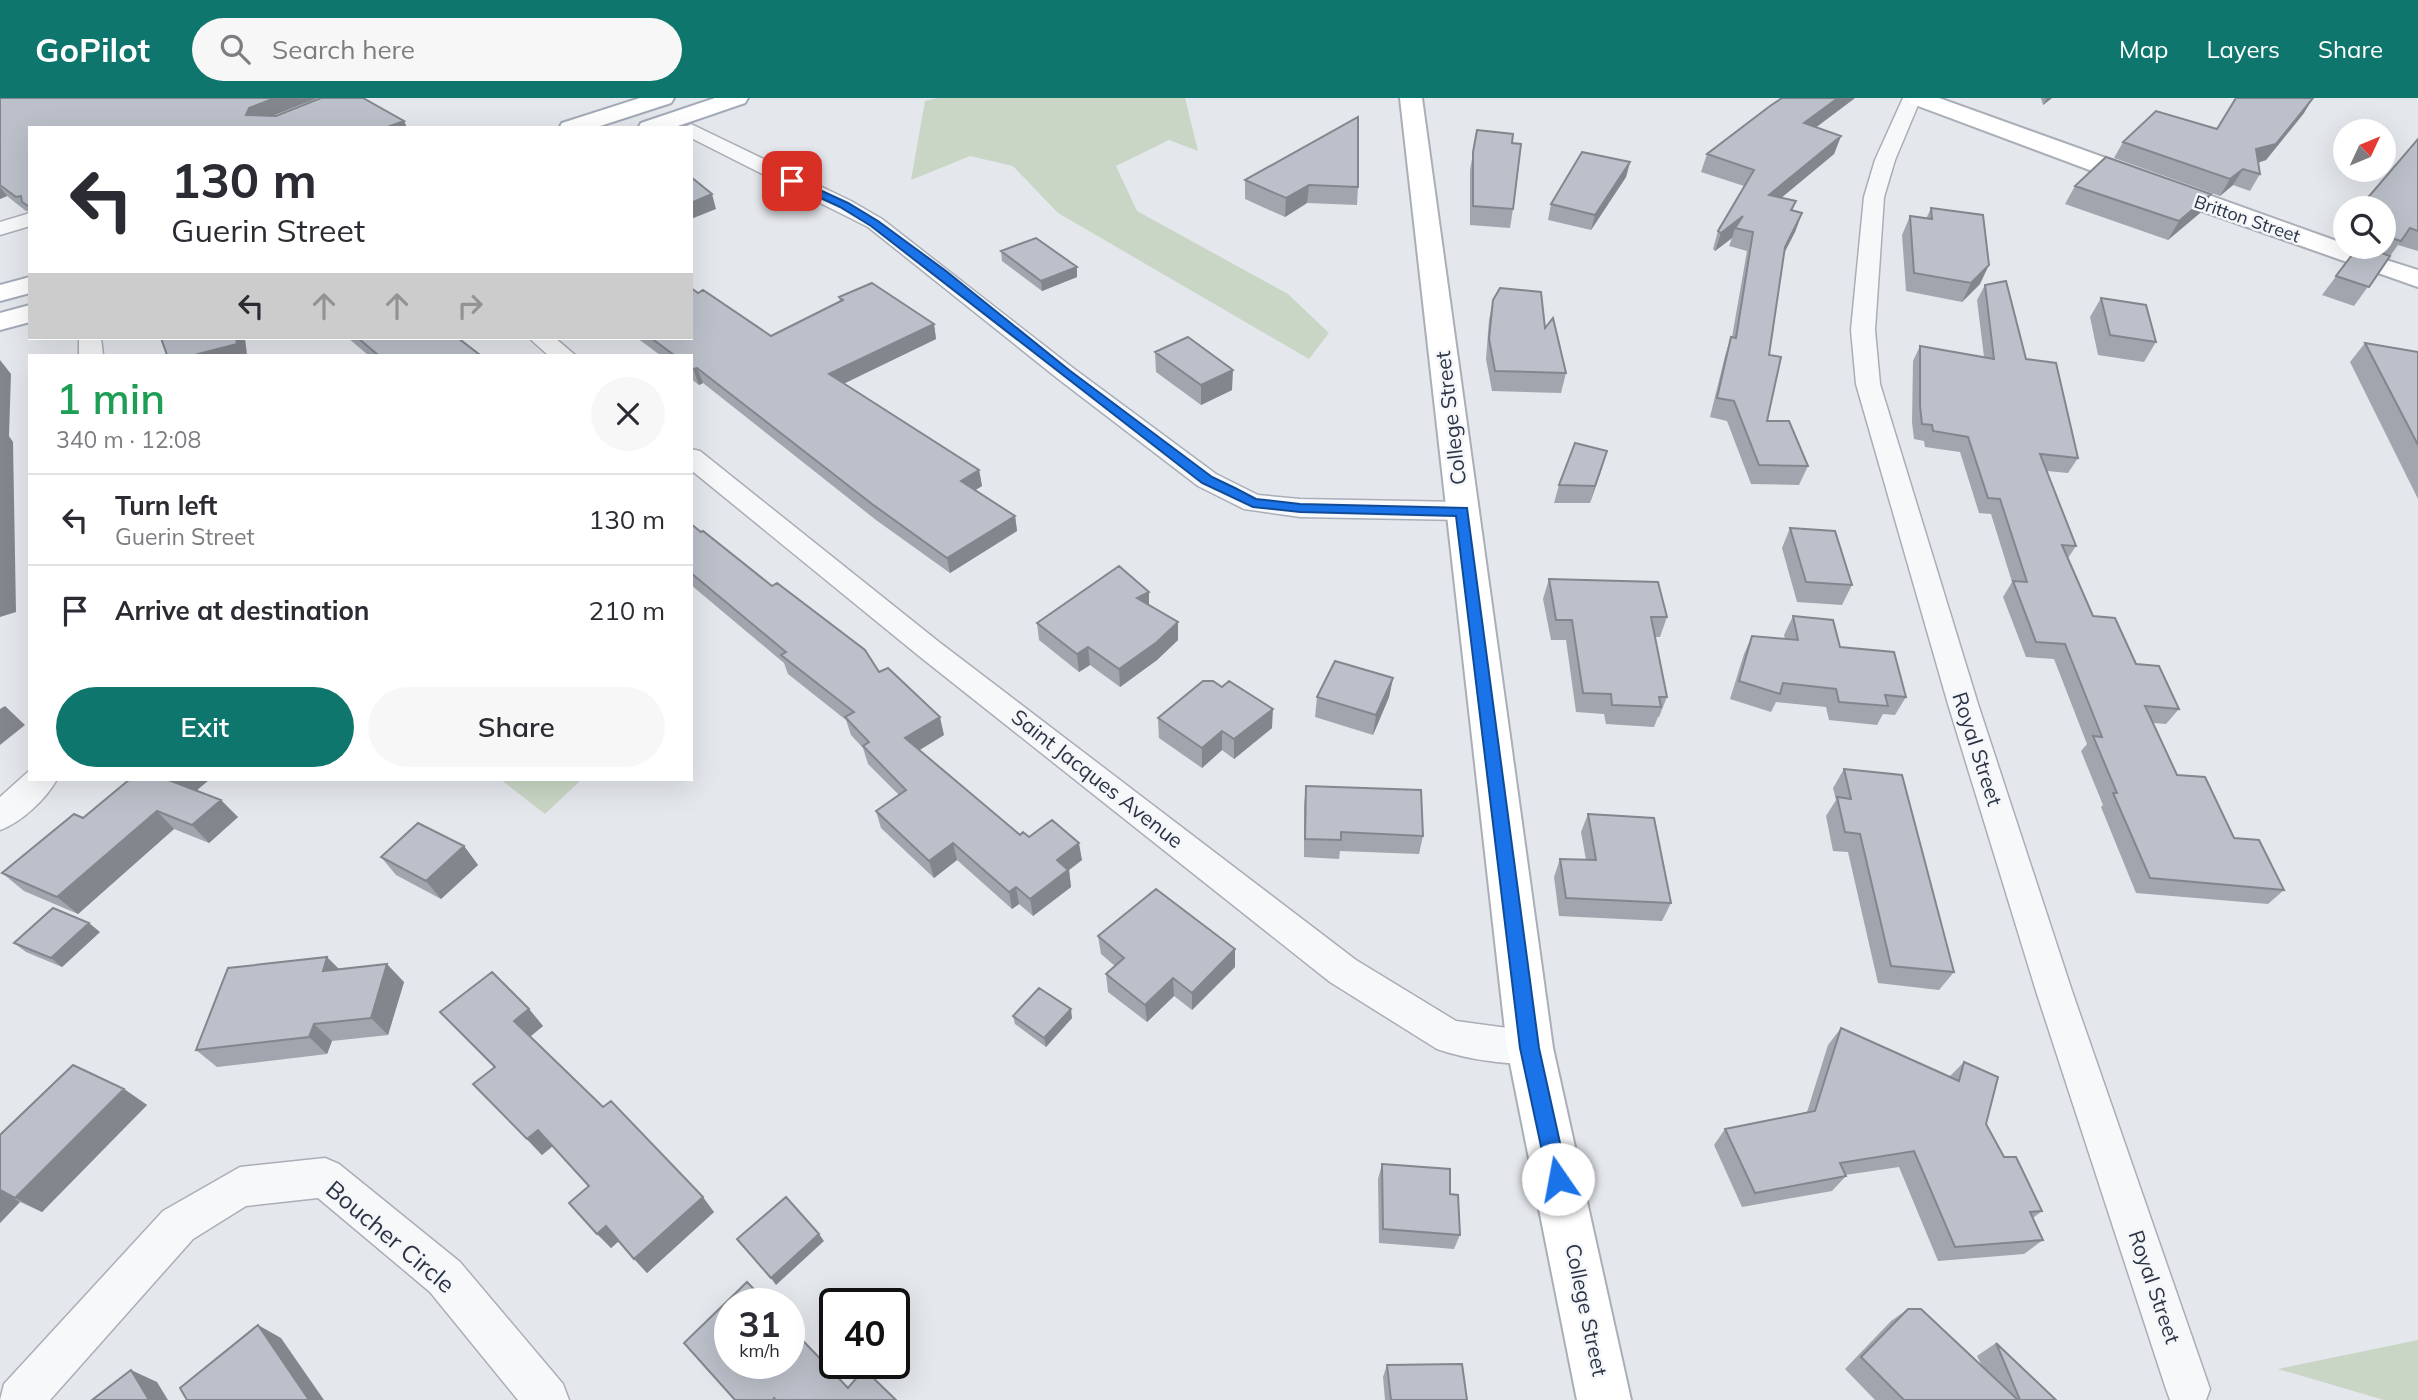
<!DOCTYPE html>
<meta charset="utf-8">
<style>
body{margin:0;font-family:Mulish,sans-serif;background:#f7f7f7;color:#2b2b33;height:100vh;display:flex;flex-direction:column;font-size:26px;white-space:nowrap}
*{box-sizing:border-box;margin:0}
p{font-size:23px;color:#7c7c81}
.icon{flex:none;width:38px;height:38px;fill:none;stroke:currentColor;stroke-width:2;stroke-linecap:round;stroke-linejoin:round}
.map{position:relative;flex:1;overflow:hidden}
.details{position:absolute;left:28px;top:256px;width:665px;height:427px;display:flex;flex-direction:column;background:#fff;border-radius:0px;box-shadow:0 7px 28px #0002}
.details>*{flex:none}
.top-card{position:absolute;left:28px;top:28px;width:665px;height:214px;border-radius:0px;box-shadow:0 7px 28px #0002;background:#fff;color:#2b2b33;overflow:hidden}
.needle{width:46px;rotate:46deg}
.controls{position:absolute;left:2333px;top:21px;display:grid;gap:14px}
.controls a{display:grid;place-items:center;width:63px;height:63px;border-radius:50%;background:#fff;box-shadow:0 7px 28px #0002;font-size:35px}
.speed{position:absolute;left:714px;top:1190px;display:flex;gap:14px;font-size:35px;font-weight:700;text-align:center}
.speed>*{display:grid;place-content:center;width:91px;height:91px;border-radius:50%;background:#fff;box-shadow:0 7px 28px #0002;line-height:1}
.speed small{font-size:18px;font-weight:400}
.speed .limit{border:4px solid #111;border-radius:10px;background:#fff;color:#111}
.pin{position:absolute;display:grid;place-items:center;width:60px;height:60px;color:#fff;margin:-30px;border-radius:14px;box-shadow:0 4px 10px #0006}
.me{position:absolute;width:77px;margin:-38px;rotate:348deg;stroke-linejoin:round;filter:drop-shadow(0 0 5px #0008)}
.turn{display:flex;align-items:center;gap:24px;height:147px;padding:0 28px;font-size:32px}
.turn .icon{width:91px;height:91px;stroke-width:2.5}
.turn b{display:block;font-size:49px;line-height:60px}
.lanes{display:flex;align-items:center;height:66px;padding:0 28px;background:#0003;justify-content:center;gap:35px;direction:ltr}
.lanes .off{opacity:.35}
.round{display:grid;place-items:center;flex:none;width:74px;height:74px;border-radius:37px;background:#f7f7f7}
.overview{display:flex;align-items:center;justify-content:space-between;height:119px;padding:0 28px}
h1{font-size:42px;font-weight:600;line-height:52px;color:#1e9e55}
.button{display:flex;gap:14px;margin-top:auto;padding:14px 28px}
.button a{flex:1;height:80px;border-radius:42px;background:#0f766e;color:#fff;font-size:28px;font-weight:600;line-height:80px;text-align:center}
.button a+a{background:#f7f7f7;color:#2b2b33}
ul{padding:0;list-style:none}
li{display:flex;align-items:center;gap:21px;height:91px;padding:0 28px;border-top:2px solid #e1e1e2}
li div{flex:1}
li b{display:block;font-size:26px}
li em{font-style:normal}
header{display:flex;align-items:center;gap:42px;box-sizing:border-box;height:98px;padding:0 35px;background:#0f766e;color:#fff}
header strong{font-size:33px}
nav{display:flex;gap:38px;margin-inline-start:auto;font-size:24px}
.search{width:490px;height:63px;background:#f7f7f7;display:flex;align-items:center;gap:18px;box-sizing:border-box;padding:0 24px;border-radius:38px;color:#7c7c81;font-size:26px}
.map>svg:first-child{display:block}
.green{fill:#c9d6c5}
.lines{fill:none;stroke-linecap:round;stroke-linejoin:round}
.street-casing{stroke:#a9aeb7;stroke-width:3}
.secondary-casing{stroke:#a9aeb7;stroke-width:4}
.primary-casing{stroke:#a3abb8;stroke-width:4}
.street{fill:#f7f8fa;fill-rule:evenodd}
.secondary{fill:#fff;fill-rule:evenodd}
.primary{fill:#fff;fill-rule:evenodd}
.wall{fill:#a1a5ae}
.shaded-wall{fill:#83868d}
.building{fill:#bbc0ca;stroke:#83868d;stroke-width:2}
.route{fill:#1a73e8;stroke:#114b97;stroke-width:2}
.labels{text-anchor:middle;stroke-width:5;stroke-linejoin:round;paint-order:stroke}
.far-street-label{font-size:18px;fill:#2b3445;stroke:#f4f6f9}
.street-label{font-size:21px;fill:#2b3445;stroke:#f4f6f9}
.near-street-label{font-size:24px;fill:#2b3445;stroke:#f4f6f9}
</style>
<header>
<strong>GoPilot</strong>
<div class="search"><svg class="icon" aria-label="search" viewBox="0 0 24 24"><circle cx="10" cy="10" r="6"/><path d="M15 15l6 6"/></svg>Search here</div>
<nav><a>Map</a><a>Layers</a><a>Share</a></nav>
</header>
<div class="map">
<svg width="2418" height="1302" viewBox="0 0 2418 1302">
<rect width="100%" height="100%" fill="#e4e7ec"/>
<path class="green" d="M938,0H1185L1198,53L1169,42L1116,68L1137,113L1288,196L1329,235L1309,261L1058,115L1013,68L970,58L911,82L925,3Z
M500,681H582L545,716Z
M2418,1242V1302H2384L2278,1271Z"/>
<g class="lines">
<defs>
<path id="street" d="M1903,0H1921L1895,62L1884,99L1875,232L1880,286L1978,606L2072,893L2210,1291L2206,1302H2170L2166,1291L2036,893L1948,606L1856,286L1851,232L1864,99L1875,62Z
M691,26L851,103L882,121L1073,270L1216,376L1258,397L1300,401L1462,404L1471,407L1475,413L1471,419L1462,422L1300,419L1244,411L1198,388L1057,280L868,129L691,40V30H683Z
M30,115V128L0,137V124Z
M79,240H101L103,257H79Z
M529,240H555L575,257H548Z
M691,351L700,353L939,544L1356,862L1456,923L1530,933L1543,938L1549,950L1543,962C1519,971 1462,960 1437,951L1330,884L919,558L691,372Z
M30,672V681H57C47,700 21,725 0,732V699Z
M325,1060L339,1066L460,1164L563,1286L569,1302H518L430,1194L318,1100L246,1108L193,1141L50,1302H0L4,1286L163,1113L240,1069Z"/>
<path id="secondary" d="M1400,0H1422L1553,950L1631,1302H1577L1507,950Z
M1907,0H1939L2345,146V149L2418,172V189L2162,99L1910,5Z"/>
<path id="primary" d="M640,0H674L671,5L594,30H559L562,25Z
M715,0H748L745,5L672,30H638L641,25Z
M30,179V195L0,203V187Z
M30,207V224L0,232V215Z"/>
</defs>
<use href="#street" class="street-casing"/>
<use href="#secondary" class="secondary-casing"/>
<use href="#primary" class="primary-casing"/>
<use href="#street" class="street"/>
<use href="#secondary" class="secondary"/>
<use href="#primary" class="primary"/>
</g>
<path class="wall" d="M0,0L271,18L404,23L407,30H30V114L26,113L7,98L0,101Z
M1855,0L1816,29L1841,38L1834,56L1781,100L1796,103L1792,113L1802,115L1795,134L1783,157L1769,257L1767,323L1808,368L1799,387L1751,386L1727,323L1710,319L1725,258L1731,239H1732L1747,153L1729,148L1732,140L1715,153L1713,151L1718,133L1744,88L1701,74L1707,56Z
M2041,0H2052L2043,7Z
M2304,15L2266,62L2258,65L2260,76L2250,93L2233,87L2220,98L2114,60L2123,44L2217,31Z
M1477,32L1512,45L1513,111L1510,130L1470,127V72Z
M2418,41V153L2398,147L2354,208L2322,197L2358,149H2384V110H2358Z
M1630,64L1626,79L1591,132L1548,122L1551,106Z
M1245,82L1358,89L1357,107L1307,105L1285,119L1245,101Z
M2075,88L2200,115L2168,142L2065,106Z
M1931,110L1980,186L1962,204L1906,193L1902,137L1910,118L1926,121Z
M1001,153L1077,179L1042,193L1002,163Z
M1985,187L2026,261L2078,360L2068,375L2047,373L2076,448L2068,460L2093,518L2179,611L2166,626L2153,625L2177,677L2234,740L2284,792L2268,806L2136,795L2101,709L2103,707L2081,653L2087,646L2054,561L2026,559L2003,499L2012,484L1991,416L1979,415L1960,354L1925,349L1924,343L1914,341L1912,324L1913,263L1920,248L1984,259L1977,202Z
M698,195L771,238L840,204L839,199L934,226L936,241L844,285L979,372L982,388L975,392L1015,418L1017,433L950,475L876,422L703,285L699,287L691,281V257H660L637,240H691Z
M2101,200L2156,244L2144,264L2098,257L2090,219Z
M1493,202L1545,230L1566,275L1561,295L1492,293L1486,261L1489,222Z
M348,240H458L480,257H368Z
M2365,245L2418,254V401L2350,264Z
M1155,254L1232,292L1201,307L1156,274Z
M1602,370L1590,405H1554L1559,387Z
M691,426L879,574L944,637L919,652L1020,737L1029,739L1082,762L1069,772L1071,789L1033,818L1019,806L1012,811L957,762L934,780L881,730L876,713L899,697L868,666L863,650L851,637L846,622L788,576L784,565L691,487Z
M1790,430L1852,487L1842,507L1797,504L1782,450Z
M1549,481L1667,519L1660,539H1655L1667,599L1659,619H1658L1654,629L1606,626L1604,616L1576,614L1566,542H1551L1543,501Z
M1149,507L1178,542L1157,562L1120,589L1090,567L1079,574L1039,542L1037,525Z
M1793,518L1840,549L1906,599L1895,617L1883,616L1877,627L1829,622L1826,609L1776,604L1771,614L1730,601L1744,556L1752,538L1785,541L1784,537Z
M1393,580L1389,599L1373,637L1315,619L1317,599Z
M1158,620L1272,630L1234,661L1222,652L1202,670L1159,640Z
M1844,671L1954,874L1939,892L1878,885L1848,754L1833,753L1826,718L1836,702L1833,690Z
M130,681H210L197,692L238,719L209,745L174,731L78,816L24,793L2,775L83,720Z
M1306,688L1423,738L1419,756L1340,753L1339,761L1304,759V707Z
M1588,716L1671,805L1662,823L1559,818L1554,779L1560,761L1586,762L1581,734Z
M464,748L478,767L441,801L396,777L381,759Z
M100,834L62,869L26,854L14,845Z
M1098,838L1235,869L1192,912L1174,898L1147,924L1108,894L1106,876L1115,868L1101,856Z
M339,872L404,884L388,937L332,943L327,956L217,969L196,952Z
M529,911L543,928L530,939L714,1114L647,1175L619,1143L611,1150L589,1088L552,1048L542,1057L473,986L494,969L440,914Z
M1013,918L1072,920L1046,949L1015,926Z
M1841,930L1949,979L1964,964L1986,1026L2004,1059L2042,1113L2033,1120L2043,1142L2024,1156L1938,1163L1899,1069L1845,1077L1846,1078L1832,1093L1742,1109L1714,1047L1725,1031L1807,1014L1828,947Z
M124,991L147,1007L42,1114L20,1104L0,1125V1037Z
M1382,1066L1450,1096L1460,1137L1454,1151L1379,1145L1378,1081Z
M1908,1211L1982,1268L1977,1258L1996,1245L2056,1302H1875L1845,1271L1891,1223Z
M1387,1267L1467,1302H1385L1383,1279Z"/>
<path class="shaded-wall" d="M275,0H318L257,24L246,17L249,10Z
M1838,0H1855L1798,43L1804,25Z
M2047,0H2052L2043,7Z
M2313,0L2304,15L2266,62L2245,68L2256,51Z
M404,23L407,30H385Z
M1841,38L1834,56L1763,115L1769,97Z
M1630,64L1626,79L1591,132L1595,117Z
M2243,71L2233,87L2220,98L2230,81Z
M1309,87L1307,105L1285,119L1286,100Z
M0,89L7,98L0,101Z
M712,96L716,111L691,121V105Z
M2211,96L2200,115L2168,142L2179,123Z
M1802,115L1795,134L1778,167L1785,149Z
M1743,118L1735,130L1732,140L1715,153L1721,135Z
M1989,167L1980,186L1962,204L1971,185Z
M1077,169V179L1042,193L1041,183Z
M934,226L936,241L833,291L829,276Z
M236,240H245L247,257H199L198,256Z
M0,262L11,276L9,338L13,344L16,514L0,519Z
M697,270L703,285L699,287L693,271Z
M1233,272L1232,292L1201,307V287Z
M1607,353L1602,370L1590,405L1595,388Z
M979,372L982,388L964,399L961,383Z
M1015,418L1017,433L950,475L947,460Z
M1149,494V511L1137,500Z
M1178,524V542L1157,562L1120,589L1119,571Z
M1088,549L1090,567L1079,574L1077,556Z
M1393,580L1389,599L1373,637L1376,617Z
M5,608L25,627L0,647V611Z
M1273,611L1272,630L1234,661V641Z
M940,619L944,637L910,658L905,640Z
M1222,633V652L1202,670V650Z
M173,681H210L190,698Z
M221,702L238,719L209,745L192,727Z
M157,713L174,731L78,816L57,799Z
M953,745L957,762L934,780L929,763Z
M1079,745L1082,762L1069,772L1071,789L1033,818L1030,801L1057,762Z
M464,748L478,767L441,801L426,783Z
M1016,789L1019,806L1012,811L1009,794Z
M89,825L100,834L62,869L51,860Z
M1235,851V869L1192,912V895Z
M327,859L345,877L323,873Z
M387,866L404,884L388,937L371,920Z
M1173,880L1174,898L1147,924L1145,907Z
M529,911L543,928L528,940L514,923Z
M1071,911L1072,920L1046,949L1044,940Z
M314,926L332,943L327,956L309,939Z
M124,991L147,1007L42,1114L15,1100Z
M538,1032L553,1048L542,1057L527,1041Z
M0,1093L20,1104L0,1125Z
M703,1099L714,1114L647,1175L634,1161Z
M606,1128L619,1143L611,1150L597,1136Z
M819,1136L824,1143L776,1187L771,1180Z
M258,1227L281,1240L324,1302H309Z
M131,1272L157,1284L168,1302H149Z"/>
<path class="building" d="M0,0H275L249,10L246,17L276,18L321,0H363L404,23L385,30H30V109L22,104L21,98L16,99L0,87Z
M1782,0H1838L1804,25L1841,38L1769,97L1796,103L1791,112L1802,115L1785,149L1769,257L1781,259L1767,323H1789L1808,368L1759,367L1734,303L1717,300L1731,239L1736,240L1753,134L1735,130L1743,118L1721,135L1718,133L1754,72L1707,56L1770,8Z
M2236,0H2313L2276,46L2256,51L2260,76L2243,71L2230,81L2123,44L2156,13L2217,31Z
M1358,19V89L1309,87L1286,100L1245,82Z
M1477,32L1513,36L1512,45L1521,46L1513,111L1473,108V54Z
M2418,41V133L2410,130L2401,143L2384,138V110H2359Z
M1582,54L1630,64L1595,117L1551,106Z
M2106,59L2211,96L2179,123L2075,88Z
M691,79L712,96L691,105Z
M1931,110L1983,117L1989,167L1971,185L1914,175L1910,118L1932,121Z
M1036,140L1077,169L1041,183L1001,153Z
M2358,149H2364L2390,158L2369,189L2336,178Z
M2006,183L2026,261L2056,265L2078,360L2040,356L2076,448L2062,447L2093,518L2115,520L2136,566L2159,568L2179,611L2145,608L2177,677L2205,679L2234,740L2259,742L2284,792L2150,780L2113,695H2117L2093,638L2102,639L2065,546L2036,544L2013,483L2027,484L2000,401L1988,400L1968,339L1933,333L1932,327L1922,326L1920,308V248L1994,261L1985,187Z
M872,185L934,226L829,276L979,372L961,383L1015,418L947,460L872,406L697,270L693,271L691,270V257H674L651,240H691V190L698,195L703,192L771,238L843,202L839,199Z
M1500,190L1541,194L1545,230L1553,220L1566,275L1495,273L1489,241L1493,202Z
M2101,200L2146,207L2156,244L2110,237Z
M1188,239L1233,272L1201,287L1155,254Z
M161,240H236L237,246L198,256L199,257H167Z
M358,240H458L480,257H378Z
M2365,245L2418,254V347Z
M0,329L1,499H0Z
M1575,345L1607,353L1595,388L1559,387Z
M691,426L701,434L703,433L772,488L777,485L865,552L879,574L888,570L940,619L905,640L1020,737L1023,734L1029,739L1052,722L1079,745L1057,762L1068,772L1030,801L1016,789L1009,794L953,745L929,763L876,713L906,692L863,648L869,644L845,619L854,614L781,557L786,554L691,475Z
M1790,430L1835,433L1852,487L1806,484Z
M1119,468L1149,494L1137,500L1178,524L1157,544L1119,571L1088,549L1077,556L1037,525Z
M1549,481L1658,484L1667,519H1651L1667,599H1659L1661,609L1612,607L1611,596L1583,595L1572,522H1556Z
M1793,518L1833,522L1840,549L1894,554L1906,599L1885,597L1888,608L1839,604L1836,591L1783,585L1780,596L1739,583L1752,538L1798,542Z
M1335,563L1393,580L1376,617L1317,599Z
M1203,583H1213L1222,589L1229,583L1273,611L1234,641L1222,633L1202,650L1158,620Z
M1844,671L1902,677L1954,874L1891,868L1860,736L1845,734L1837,699L1851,701Z
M130,681H166L221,702L192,727L157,713L57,799L2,775L74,716L83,720Z
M1306,688L1421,692L1423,738L1341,734V742L1305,741Z
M1588,716L1654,720L1671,805L1566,800L1560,761L1596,762Z
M418,725L464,748L426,783L381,759Z
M1156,791L1235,851L1192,895L1173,880L1145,907L1106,876L1124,860L1098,838Z
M53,810L89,825L51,860L14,845Z
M327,859L323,873L387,866L371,920L314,926L309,939L196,952L228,870Z
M492,874L529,911L514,923L603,1009L611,1003L703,1099L634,1161L606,1128L597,1136L569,1105L589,1088L538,1032L527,1041L473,986L495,969L440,914Z
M1039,890L1071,911L1044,940L1013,918Z
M1841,930L1959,983L1964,964L1998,979L1986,1026L2004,1059H2016L2042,1113L2030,1114L2043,1142L1955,1149L1914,1053L1840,1065L1846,1078L1755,1095L1725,1031L1815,1013Z
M73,967L124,991L15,1100L0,1092V1037Z
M1382,1066L1450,1071V1096L1458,1097L1460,1137L1383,1131Z
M786,1099L819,1136L771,1180L737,1141Z
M747,1184L768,1206H730V1265H789V1228L848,1290L864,1271L896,1302H776L774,1300L773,1302H735L684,1245Z
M1908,1211H1921L2018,1302H1904L1861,1259Z
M258,1227L309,1302H187L180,1290Z
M1996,1245L2056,1302H2020Z
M1462,1266L1467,1302H1391L1387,1267Z
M131,1272L149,1302H92Z"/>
<path class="route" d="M788,81H796L848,105L878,123L946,173L1069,272L1212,379L1235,390L1256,401L1300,406L1467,410L1539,950L1568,1081L1565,1088L1558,1091L1551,1088L1548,1081L1520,950L1456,418L1300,414L1253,409L1202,385L871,128L840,109L788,85Z"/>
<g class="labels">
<g class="far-street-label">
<text transform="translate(2247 121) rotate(19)" y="6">Britton Street</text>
</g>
<g class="street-label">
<text transform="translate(1451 320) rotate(-97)" y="7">College Street</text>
<text transform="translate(1977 651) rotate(72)" y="7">Royal Street</text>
<text transform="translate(1097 681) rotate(38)" y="7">Saint Jacques Avenue</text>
<text transform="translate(2154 1189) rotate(71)" y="7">Royal Street</text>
<text transform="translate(1586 1212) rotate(78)" y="7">College Street</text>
</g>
<g class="near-street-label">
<text transform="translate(390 1139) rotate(40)" y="8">Boucher Circle</text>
</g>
</g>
</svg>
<div class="controls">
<a><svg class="needle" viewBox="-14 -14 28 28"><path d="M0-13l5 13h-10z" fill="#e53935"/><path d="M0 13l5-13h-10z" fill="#7c7c81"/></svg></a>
<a><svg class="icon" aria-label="search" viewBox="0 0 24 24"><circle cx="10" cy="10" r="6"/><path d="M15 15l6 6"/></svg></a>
</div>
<div class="speed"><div>31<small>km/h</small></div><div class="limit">40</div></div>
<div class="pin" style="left:792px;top:83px;background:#d93025"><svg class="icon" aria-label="arrive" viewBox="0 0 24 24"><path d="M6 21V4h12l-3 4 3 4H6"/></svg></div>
<svg class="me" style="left:1558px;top:1081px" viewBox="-20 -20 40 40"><circle r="19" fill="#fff"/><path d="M0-13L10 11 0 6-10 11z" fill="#1a73e8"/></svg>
<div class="top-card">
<div class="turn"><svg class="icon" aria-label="left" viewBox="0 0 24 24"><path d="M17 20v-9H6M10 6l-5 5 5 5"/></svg><div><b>130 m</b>Guerin Street</div></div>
<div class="lanes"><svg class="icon" aria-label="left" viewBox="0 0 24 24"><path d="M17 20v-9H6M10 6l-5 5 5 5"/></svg><svg class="icon off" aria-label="ahead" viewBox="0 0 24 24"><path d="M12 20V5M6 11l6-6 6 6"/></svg><svg class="icon off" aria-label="ahead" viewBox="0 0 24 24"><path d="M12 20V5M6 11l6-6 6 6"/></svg><svg class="icon off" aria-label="right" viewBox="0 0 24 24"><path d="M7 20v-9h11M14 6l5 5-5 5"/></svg></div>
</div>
<section class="details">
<div class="overview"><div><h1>1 min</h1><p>340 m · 12:08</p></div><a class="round"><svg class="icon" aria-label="close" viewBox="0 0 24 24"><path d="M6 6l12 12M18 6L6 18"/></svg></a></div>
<ul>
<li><svg class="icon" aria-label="left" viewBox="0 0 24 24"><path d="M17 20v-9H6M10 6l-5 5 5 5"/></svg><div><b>Turn left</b><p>Guerin Street</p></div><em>130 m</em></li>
<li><svg class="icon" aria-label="arrive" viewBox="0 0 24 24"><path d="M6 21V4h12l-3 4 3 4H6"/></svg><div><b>Arrive at destination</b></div><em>210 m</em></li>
</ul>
<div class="button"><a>Exit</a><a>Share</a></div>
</section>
</div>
